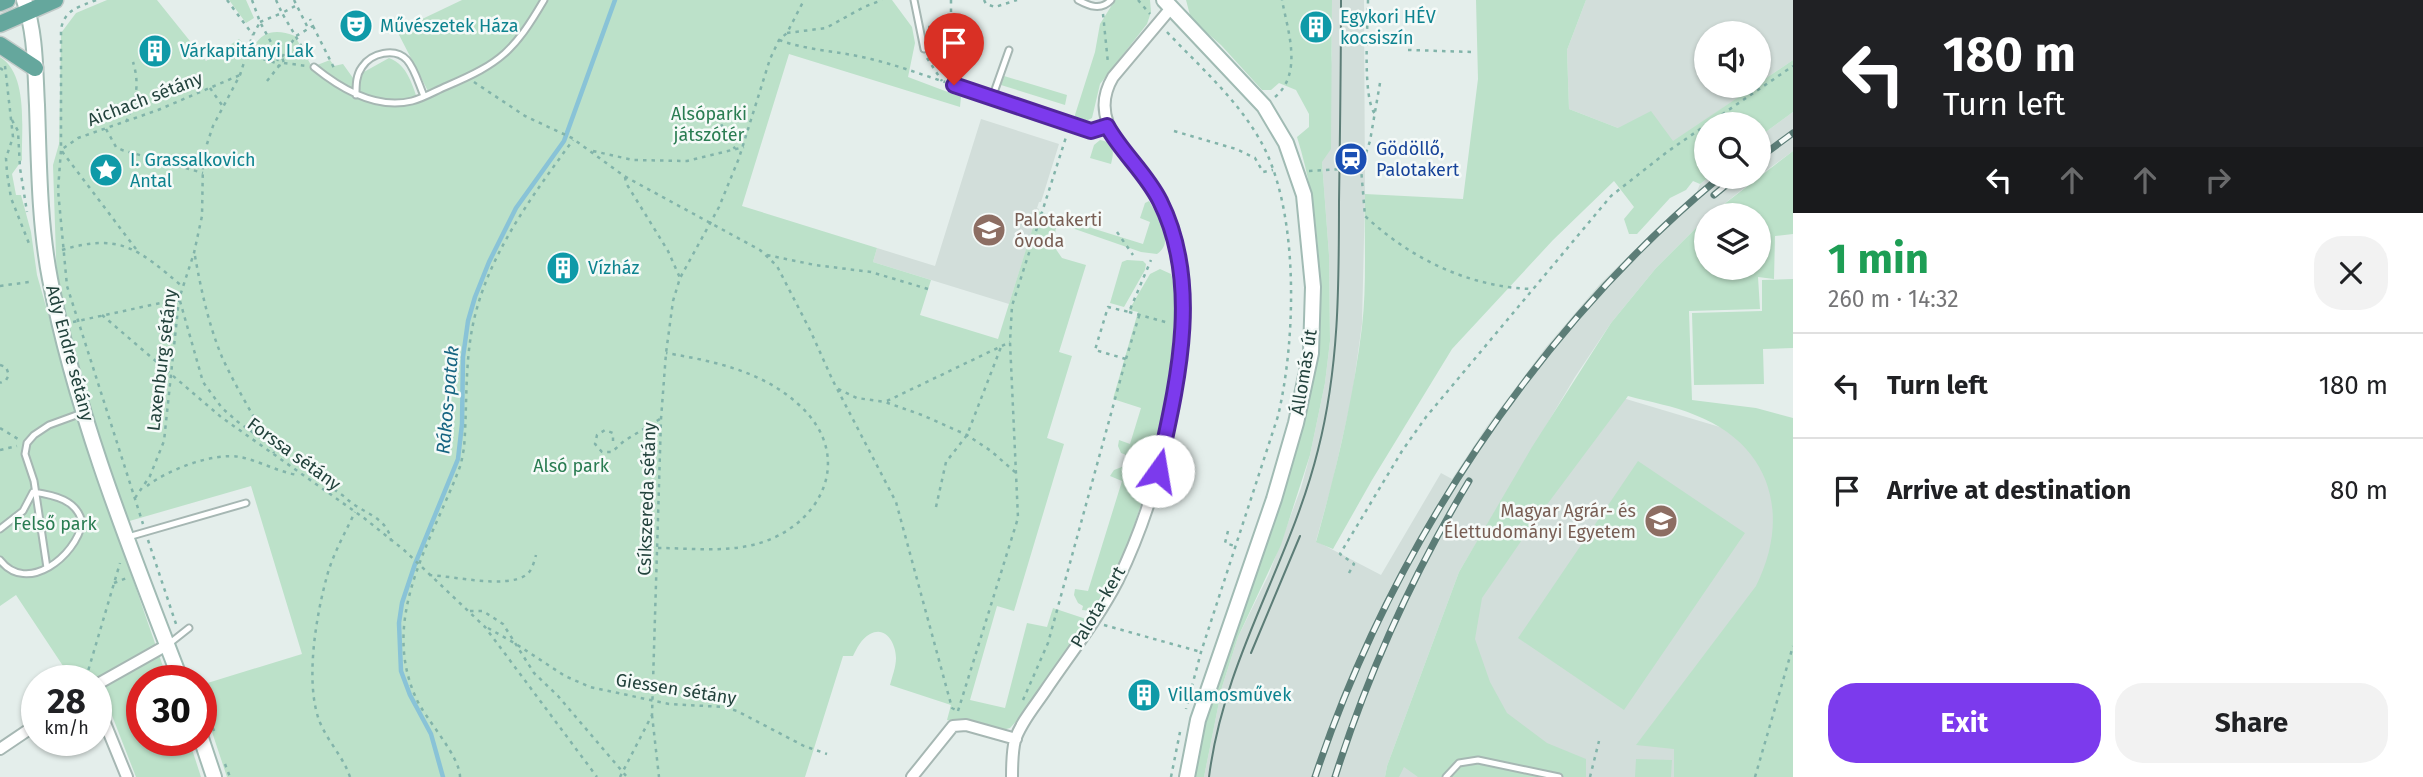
<!DOCTYPE html>
<meta charset="utf-8">
<style>
body{margin:0;font-family:"Fira Sans",sans-serif;background:#f2f2f2;color:#202124;height:100vh;display:flex;flex-direction:column;font-size:26px;white-space:nowrap}
*{box-sizing:border-box;margin:0}
p{font-size:23px;color:#757577}
.icon{flex:none;width:38px;height:38px;fill:none;stroke:currentColor;stroke-width:2;stroke-linecap:round;stroke-linejoin:round}
.map{position:relative;flex:1;overflow:hidden}
.sheet{display:flex;flex-direction:column;background:#fff;width:630px}
.sheet>*{flex:none}
.guide{background:#202124;color:#fff;overflow:hidden}
.fabs{position:absolute;left:1694px;top:21px;display:grid;gap:14px}
.fabs a{display:grid;place-items:center;width:77px;height:77px;border-radius:50%;background:#fff;box-shadow:0 2px 5px #0004;font-size:35px}
.speed{position:absolute;left:21px;top:665px;display:flex;gap:14px;font-size:35px;font-weight:700;text-align:center}
.speed>*{display:grid;place-content:center;width:91px;height:91px;border-radius:50%;background:#fff;box-shadow:0 2px 5px #0004;line-height:1}
.speed small{font-size:18px;font-weight:400}
.speed .limit{border:10px solid #d22;background:#fff;color:#111}
.pin{position:absolute;display:grid;place-items:center;width:60px;height:60px;color:#fff;margin:-72px -30px;border-radius:50% 50% 50% 0;rotate:-45deg;box-shadow:0 0 7px #0007}
.pin .icon{rotate:45deg}
.me{position:absolute;width:77px;margin:-38px;rotate:13deg;stroke-linejoin:round;filter:drop-shadow(0 0 5px #0008)}
.turn{display:flex;align-items:center;gap:24px;height:147px;padding:0 35px;font-size:32px}
.turn .icon{width:91px;height:91px;stroke-width:2.5}
.turn b{display:block;font-size:49px;line-height:60px}
.lanes{display:flex;align-items:center;height:66px;padding:0 35px;background:#0003;justify-content:center;gap:35px;direction:ltr}
.lanes .off{opacity:.35}
.round{display:grid;place-items:center;flex:none;width:74px;height:74px;border-radius:28px;background:#f2f2f2}
.head{display:flex;align-items:center;justify-content:space-between;height:119px;padding:0 35px}
h1{font-size:42px;font-weight:700;line-height:52px;color:#1e9e55}
.primary-button{display:flex;gap:14px;margin-top:auto;padding:14px 35px}
.primary-button a{flex:1;height:80px;border-radius:28px;background:#7c3aed;color:#fff;font-size:28px;font-weight:700;line-height:80px;text-align:center}
.primary-button a+a{background:#f2f2f2;color:#202124}
ul{padding:0;list-style:none}
li{display:flex;align-items:center;gap:21px;height:105px;padding:0 35px;border-top:2px solid #e0e0e0}
li div{flex:1}
li b{display:block;font-size:26px}
li em{font-style:normal}
main{display:flex;flex:1;min-height:0}
.map>svg:first-child{display:block}
.built{fill:#d2deda}
.green{fill:#bce1c9}
.lines{fill:none;stroke-linecap:round;stroke-linejoin:round}
.stream{stroke:#89c3d7;stroke-width:4.5}
.lane-casing{stroke:#a6b7b3;stroke-width:9}
.street-casing{stroke:#a6b7b3;stroke-width:14}
.secondary-casing{stroke:#a1bbb4;stroke-width:18}
.primary-casing{stroke:#c1cac8;stroke-width:19}
.path{stroke:#82b4aa;stroke-width:2.5;stroke-dasharray:3.5 5;stroke-linecap:butt}
.lane{stroke:#fff;stroke-width:5}
.street{stroke:#fff;stroke-width:10}
.secondary{stroke:#fff;stroke-width:14}
.primary{stroke:#65a79d;stroke-width:16}
.tram{stroke:#5c7d77;stroke-width:2}
.rail-casing{stroke:#5c7d77;stroke-width:7}
.rail{stroke:#f5faf8;stroke-width:4.5;stroke-dasharray:13;stroke-linecap:butt}
.route-casing{stroke:#51269a;stroke-width:18}
.route{stroke:#7c3aed;stroke-width:12}
.labels{text-anchor:middle;stroke-width:5;stroke-linejoin:round;paint-order:stroke}
.culture-label{font-size:18px;fill:#0d838f;stroke:#f5faf8;text-anchor:start}
.street-label{font-size:18px;fill:#22423c;stroke:#f5faf8}
.park-label{font-size:18px;fill:#297c51;stroke:#f5faf8}
.transit-label{font-size:18px;fill:#164399;stroke:#f5faf8;text-anchor:start}
.education-label{font-size:18px;fill:#785e54;stroke:#f5faf8;text-anchor:start}
.water-label{font-size:19px;font-style:italic;fill:#176582;stroke:#f5faf8}
</style>
<main>
<div class="map">
<svg width="1793" height="777" viewBox="0 0 1793 777">
<rect width="100%" height="100%" fill="#e4eeeb"/>
<path class="built" d="M1332,0H1364L1365,194L1362,324L1352,396L1332,484L1316,541L1381,575L1441,473L1452,479L1487,426L1546,347L1600,284L1661,224L1696,194L1700,184L1709,177H1758L1710,215H1706V218L1656,268L1611,323L1575,377L1459,572L1387,766L1385,777H1204L1222,687L1238,637L1269,574L1301,488L1310,455L1325,383L1330,341L1329,255L1322,162L1332,54Z
M1586,0H1793V60L1759,83V33H1706V86H1755L1673,142L1618,128L1569,109L1567,50Z
M1793,112V151L1759,176V137Z
M981,119L1059,144L1041,202H1039L1037,208L1039,209L1009,304L873,262L877,248L935,266Z
M1616,396L1793,449V777H1391L1477,593Z"/>
<path class="green" d="M107,0H157L206,61L239,39L251,52C260,31 275,28 295,36L312,67L330,60L334,66L343,64L353,78L389,58C408,65 412,85 419,103L431,97L397,31L462,0H892L912,27L915,43L908,77L961,97L960,107L789,54L742,206L877,248L873,262L931,280L920,315L998,339L1038,211L1054,217L1057,222L1053,245L1062,258L1086,265L1059,352L1072,356L1047,438L1064,444L1014,611L997,606L970,700L1005,708L1027,623L1047,627L1053,608L1089,620L1023,714L1010,728L999,731L947,720L951,705L890,685C892,677 896,667 896,658C896,644 886,625 870,634C861,639 857,648 853,656H843L805,777H227L201,699V685L302,654L251,486L126,522L87,413L57,286L53,165L59,144L61,33L76,13Z
M229,0H246L254,18L246,23Z
M1115,0H1150L1151,12L1147,24L1100,84L1092,118L1086,121L1074,118L1095,52L1100,24Z
M1186,0H1332L1331,149L1322,162L1329,255L1330,341L1325,383L1310,455L1281,545L1238,637L1222,687L1204,777H1195C1209,675 1254,579 1287,483C1324,372 1332,249 1297,137L1309,127V114L1296,90L1279,83L1271,90H1262L1221,45L1191,19Z
M1476,0H1586L1567,50L1569,109L1618,128L1651,111L1673,141L1755,86H1759V83L1793,60V112L1759,137V124H1706V177H1709L1700,184L1693,181L1686,190L1670,198L1637,234H1629L1624,219L1634,207L1614,181L1553,240L1452,349L1372,480L1333,549L1316,542C1336,471 1353,400 1362,327C1367,284 1364,238 1365,194L1463,199L1478,79Z
M0,57C29,75 21,130 22,160L12,174L16,195H21L31,232L37,275L80,426L168,681H142V740H189L201,777H136L97,677L90,681H73L16,595L0,606Z
M1004,76L1067,95L1065,105L1001,85Z
M1100,140C1115,142 1114,153 1111,164L1090,158L1094,145Z
M1793,151V234L1775,236L1774,279L1758,277L1760,309L1689,311L1692,400L1756,408L1793,418V777H1674V749L1636,745L1756,586C1791,516 1772,445 1695,415C1674,406 1650,402 1628,396L1537,518L1482,598L1475,639L1490,682L1507,713L1547,743L1586,759V777H1418L1404,767L1399,777H1385L1387,766L1459,572L1532,447L1611,323L1656,268L1706,218V268H1759V215H1710Z
M1149,201C1157,216 1176,242 1157,254L1141,252L1069,227V221L1143,244L1150,222L1140,218L1145,203Z
M1127,260L1143,261L1146,264L1145,270L1124,307L1110,303L1122,262Z
M1160,269L1171,274C1181,297 1166,434 1152,455C1147,463 1136,462 1128,460L1129,456L1121,453L1118,446L1119,440L1130,444L1141,408L1113,399L1138,312L1129,310L1150,274Z
M1793,279V348L1763,349L1764,384L1694,385L1692,313L1762,311V280Z
M1638,461L1745,533L1624,710L1518,638Z
M1127,465C1139,470 1147,472 1147,486C1133,527 1121,577 1092,611L1082,610L1083,606L1078,603L1074,595L1075,589L1088,591L1122,481L1110,476L1114,470Z
M1636,759L1672,760L1671,777H1635Z"/>
<g class="lines">
<path class="stream" d="M443,777L431,734L410,695L401,671L399,623L402,603L415,564L458,459L462,424L463,357L468,321L475,297L489,262L516,208L564,141L615,0"/>
<defs>
<path id="lane" d="M914,0L924,49
M1078,0C1089,6 1101,11 1111,0
M314,67C341,89 376,110 412,101C424,98 435,91 447,86C501,63 514,51 544,0
M954,85L1091,131L1107,126
M356,95C356,85 356,75 362,67C371,53 395,47 407,60C415,69 419,85 424,96
M992,98L1009,50
M0,529L23,511L33,492C54,495 78,500 82,523C76,556 27,595 0,560
M128,537L246,503
M47,568L34,481L25,454L27,443L34,435L49,425L82,413
M170,643L189,628
M1446,777L1459,763L1478,760L1559,777"/>
<path id="street" d="M96,685L167,645
M96,701L127,777
M0,749L37,724
M912,777L953,726L966,725L1016,739
M1012,777C1012,765 1012,752 1015,740C1021,722 1035,706 1045,691C1070,654 1098,619 1118,580C1148,518 1167,450 1176,382C1184,317 1187,268 1162,205C1144,160 1082,129 1113,77L1171,8"/>
<path id="secondary" d="M24,0C36,33 35,70 37,105C39,162 39,222 50,279C76,415 131,551 181,681
M1164,0L1264,106L1286,143L1304,195L1313,287L1311,353L1296,423L1274,499L1198,720L1187,777
M201,738L214,777"/>
<path id="primary" d="M0,3L7,0
M0,24L55,0
M0,45L35,68"/>
</defs>
<use href="#lane" class="lane-casing"/>
<use href="#street" class="street-casing"/>
<use href="#secondary" class="secondary-casing"/>
<use href="#primary" class="primary-casing"/>
<path class="path" d="M96,0C79,7 65,9 61,29V150L58,190L67,286L143,524
M227,0L253,35
M252,0L260,22L279,57H282L284,63L279,66L276,63L279,57
M276,0L282,13L299,4
M294,0L308,28
M951,0V28L958,41V79
M984,0L986,4L995,7L1017,0
M1138,0L1150,14
M1368,0C1368,24 1362,97 1375,114
M1103,14L1108,63
M260,22L282,13L309,59
M313,26L335,70
M928,27L950,28
M1167,32C1200,67 1236,98 1260,140C1300,210 1296,340 1278,416L1201,652L1186,709
M787,33L826,28L864,7L882,0
M779,40C809,51 840,51 871,59C896,65 920,74 945,82
M1408,50L1474,52
M247,54L276,63
M282,57L296,36L313,26L310,19
M927,58L942,81
M284,63L307,66
M5,66L13,137L6,158L7,173L11,198L30,246
M0,68L6,72
M267,81L279,66
M474,82L525,116L572,138L624,176L760,250L777,266L811,332L833,381L896,502L952,708L958,711
M1380,83L1370,141L1361,168L1365,216C1411,259 1469,287 1532,289
M210,88L224,108
M1275,97C1303,73 1288,32 1282,0
M717,117L735,149
M12,120L18,131L20,168L27,212
M126,122C136,102 140,84 133,62
M1708,124L1793,66
M106,129L116,147L122,150L203,173
M1174,131L1236,149L1255,158L1263,172L1273,170
M593,151L633,160L687,161L744,147
M1309,171L1361,168
M625,177L626,183L668,251L680,278
M1117,232L1133,255
M136,249L61,150L78,138L158,110L240,75
M62,250C121,232 139,250 183,287
M767,255L815,265L871,272L928,289
M195,256C201,290 209,326 222,357C237,390 257,421 274,453
M0,286L29,282
M180,301L203,382L222,408L238,422L345,497C360,513 388,516 391,541
M1129,312L1169,323
M102,315L221,417L364,518L404,550L485,627L597,777
M73,322L179,299
M1126,359L1139,316
M0,365L6,367L9,375L6,380L0,383
M838,389L857,398L885,402L922,415L967,435L991,451L1015,472
M887,401L1010,342
M0,428L18,439
M613,441V433L605,430L597,435L595,444L602,452H612L624,441L660,419
M0,450L17,446
M147,486C167,470 214,452 240,457C260,461 278,472 298,475
M135,498L150,476L164,441L179,299L194,253L202,216L203,161L207,144L213,126L240,75L252,37L260,22
M936,507L946,462L967,435L1001,347
M1228,531L1225,543L1235,546
M148,540L177,627
M658,548C687,548 719,552 748,546C819,532 859,458 798,404C762,371 713,361 666,353
M1349,573L1354,564L1340,554L1402,451L1426,417L1611,196L1667,152L1706,125
M429,575C453,576 506,589 526,575C532,571 534,562 536,555
M114,583L127,578
M470,611H483L503,624L534,673L558,696L627,777
M1104,625L1201,652
M488,628L516,644L565,676L590,687L669,704L724,707L737,711L804,746L827,754
M86,678L120,563
M201,696L214,731
M1023,700L1048,643L1126,359L1095,350L1108,307L1129,312L1151,260
M958,711L1018,518L1010,342L1012,306L1067,134
M652,715L659,777
M225,764L230,777
M350,777C343,756 327,741 319,720C305,681 316,616 327,576C333,554 345,533 355,512
M460,777C460,756 426,720 416,698C379,616 433,540 461,464L464,448C467,411 465,372 471,335C483,261 530,199 573,140
M620,777L652,715L661,419L666,353L673,301L680,278L719,207L739,158L770,59L779,40L787,33L804,0
M1171,777L1180,732
M1590,777L1599,741
M1755,777L1793,646"/>
<use href="#lane" class="lane"/>
<use href="#street" class="street"/>
<use href="#secondary" class="secondary"/>
<use href="#primary" class="primary"/>
<path class="tram" d="M1251,653L1300,536
M1209,777C1224,658 1290,563 1318,450C1339,368 1339,286 1339,202C1340,135 1341,67 1341,0"/>
<defs>
<path id="rail" d="M1759,158L1793,133
M1714,195L1736,177
M1315,777C1390,551 1536,329 1720,177
M1335,777C1368,673 1413,574 1469,481"/>
</defs>
<use href="#rail" class="rail-casing"/>
<use href="#rail" class="rail"/>
</g>
<g class="lines">
<defs>
<path id="route" d="M954,85L1091,131L1107,126C1122,153 1146,173 1160,201C1202,285 1177,384 1158,471"/>
</defs>
<use href="#route" class="route-casing"/>
<use href="#route" class="route"/>
</g>
<defs>
<symbol id="theatre-disc" viewBox="-11 -11 22 22"><circle r="9.5" fill="#0f9aa8" stroke="#f5faf8"/><path d="M-5-5.5Q0-4 5-5.5V0Q5 5 0 6Q-5 5-5 0ZM-3.3-2.5H-1v1.5H-3.3ZM1-2.5H3.3v1.5H1ZM-2.8 1Q0 5.5 2.8 1Z" fill="#fff"/></symbol>
<symbol id="building-disc" viewBox="-11 -11 22 22"><circle r="9.5" fill="#0f9aa8" stroke="#f5faf8"/><path d="M-4-6H4V6H1V3H-1V6H-4ZM-2.5-4.3h1.7v1.8h-1.7ZM.8-4.3h1.7v1.8H.8ZM-2.5-1h1.7V.8h-1.7ZM.8-1h1.7V.8H.8Z" fill="#fff"/></symbol>
<symbol id="station-disc" viewBox="-11 -11 22 22"><circle r="9.5" fill="#1a4fb4" stroke="#f5faf8"/><path d="M-3-6H3Q5-6 5-4V2Q5 4 3 4L4.5 6H3L1.5 4h-3L-3 6H-4.5L-3 4Q-5 4-5 2V-4Q-5-6-3-6ZM-3.5-4v3h7v-3ZM-3.5 1v1.5H-2V1ZM2 1v1.5H3.5V1Z" fill="#fff"/></symbol>
<symbol id="sight-disc" viewBox="-11 -11 22 22"><circle r="9.5" fill="#0f9aa8" stroke="#f5faf8"/><path d="M0-6L1.8-2.2L6-1.7L2.9 1.2L3.7 5.4L0 3.3L-3.7 5.4L-2.9 1.2L-6-1.7L-1.8-2.2Z" fill="#fff"/></symbol>
<symbol id="school-disc" viewBox="-11 -11 22 22"><circle r="9.5" fill="#8d6e63" stroke="#f5faf8"/><path d="M0-5L7-2L0 1L-7-2ZM-4 1L0 2.5L4 1V4Q0 6-4 4Z" fill="#fff"/></symbol>
<symbol id="university-disc" viewBox="-11 -11 22 22"><circle r="9.5" fill="#8d6e63" stroke="#f5faf8"/><path d="M0-5L7-2L0 1L-7-2ZM-4 1L0 2.5L4 1V4Q0 6-4 4Z" fill="#fff"/></symbol>
</defs>
<g fill-rule="evenodd">
<use href="#theatre-disc" x="337" y="7" width="38" height="38"/>
<use href="#building-disc" x="1297" y="8" width="38" height="38"/>
<use href="#building-disc" x="136" y="32" width="38" height="38"/>
<use href="#station-disc" x="1332" y="140" width="38" height="38"/>
<use href="#sight-disc" x="87" y="151" width="38" height="38"/>
<use href="#school-disc" x="970" y="211" width="38" height="38"/>
<use href="#building-disc" x="544" y="249" width="38" height="38"/>
<use href="#university-disc" x="1642" y="502" width="38" height="38"/>
<use href="#building-disc" x="1125" y="676" width="38" height="38"/>
</g>
<g class="labels">
<g class="culture-label">
<text x="1340" y="23">Egykori HÉV<tspan x="1340" dy="21">kocsiszín</tspan></text>
<text x="380" y="32">Művészetek Háza</text>
<text x="180" y="57">Várkapitányi Lak</text>
<text x="130" y="166">I. Grassalkovich<tspan x="130" dy="21">Antal</tspan></text>
<text x="588" y="274">Vízház</text>
<text x="1168" y="701">Villamosművek</text>
</g>
<g class="street-label">
<text transform="translate(145 99) rotate(-21)" y="6">Aichach sétány</text>
<text transform="translate(70 353) rotate(75)" y="6">Ady Endre sétány</text>
<text transform="translate(162 360) rotate(-83)" y="6">Laxenburg sétány</text>
<text transform="translate(1304 372) rotate(-81)" y="6">Állomás út</text>
<text transform="translate(294 454) rotate(36)" y="6">Forssa sétány</text>
<text transform="translate(647 499) rotate(-88)" y="6">Csíkszereda sétány</text>
<text transform="translate(1098 607) rotate(-60)" y="6">Palota-kert</text>
<text transform="translate(676 689) rotate(9)" y="6">Giessen sétány</text>
</g>
<g class="park-label">
<text x="709" y="120">Alsóparki<tspan x="709" dy="21">játszótér</tspan></text>
<text x="571" y="472">Alsó park</text>
<text x="55" y="530">Felső park</text>
</g>
<g class="transit-label">
<text x="1376" y="155">Gödöllő,<tspan x="1376" dy="21">Palotakert</tspan></text>
</g>
<g class="education-label">
<text x="1014" y="226">Palotakerti<tspan x="1014" dy="21">óvoda</tspan></text>
<text x="1636" y="517" text-anchor="end">Magyar Agrár- és<tspan x="1636" dy="21">Élettudományi Egyetem</tspan></text>
</g>
<g class="water-label">
<text transform="translate(447 400) rotate(-85)" y="7">Rákos-patak</text>
</g>
</g>
</svg>
<div class="fabs">
<a><svg class="icon" aria-label="sound" viewBox="0 0 24 24"><path d="M4 9h4l5-4v14l-5-4H4zM17 9q2 3 0 6"/></svg></a>
<a><svg class="icon" aria-label="search" viewBox="0 0 24 24"><circle cx="10" cy="10" r="6"/><path d="M15 15l6 6"/></svg></a>
<a><svg class="icon" aria-label="layers" viewBox="0 0 24 24"><path d="M12 4l9 5-9 5-9-5zM3 14l9 5 9-5"/></svg></a>
</div>
<div class="speed"><div>28<small>km/h</small></div><div class="limit">30</div></div>
<div class="pin" style="left:954px;top:85px;background:#d93025"><svg class="icon" aria-label="arrive" viewBox="0 0 24 24"><path d="M6 21V4h12l-3 4 3 4H6"/></svg></div>
<svg class="me" style="left:1158px;top:471px" viewBox="-20 -20 40 40"><circle r="19" fill="#fff"/><path d="M0-13L10 11 0 6-10 11z" fill="#7c3aed"/></svg>
</div>
<section class="sheet">
<div class="guide">
<div class="turn"><svg class="icon" aria-label="left" viewBox="0 0 24 24"><path d="M17 20v-9H6M10 6l-5 5 5 5"/></svg><div><b>180 m</b>Turn left</div></div>
<div class="lanes"><svg class="icon" aria-label="left" viewBox="0 0 24 24"><path d="M17 20v-9H6M10 6l-5 5 5 5"/></svg><svg class="icon off" aria-label="ahead" viewBox="0 0 24 24"><path d="M12 20V5M6 11l6-6 6 6"/></svg><svg class="icon off" aria-label="ahead" viewBox="0 0 24 24"><path d="M12 20V5M6 11l6-6 6 6"/></svg><svg class="icon off" aria-label="right" viewBox="0 0 24 24"><path d="M7 20v-9h11M14 6l5 5-5 5"/></svg></div>
</div>
<div class="head"><div><h1>1 min</h1><p>260 m · 14:32</p></div><a class="round"><svg class="icon" aria-label="close" viewBox="0 0 24 24"><path d="M6 6l12 12M18 6L6 18"/></svg></a></div>
<ul>
<li><svg class="icon" aria-label="left" viewBox="0 0 24 24"><path d="M17 20v-9H6M10 6l-5 5 5 5"/></svg><div><b>Turn left</b></div><em>180 m</em></li>
<li><svg class="icon" aria-label="arrive" viewBox="0 0 24 24"><path d="M6 21V4h12l-3 4 3 4H6"/></svg><div><b>Arrive at destination</b></div><em>80 m</em></li>
</ul>
<div class="primary-button"><a>Exit</a><a>Share</a></div>
</section>
</main>
